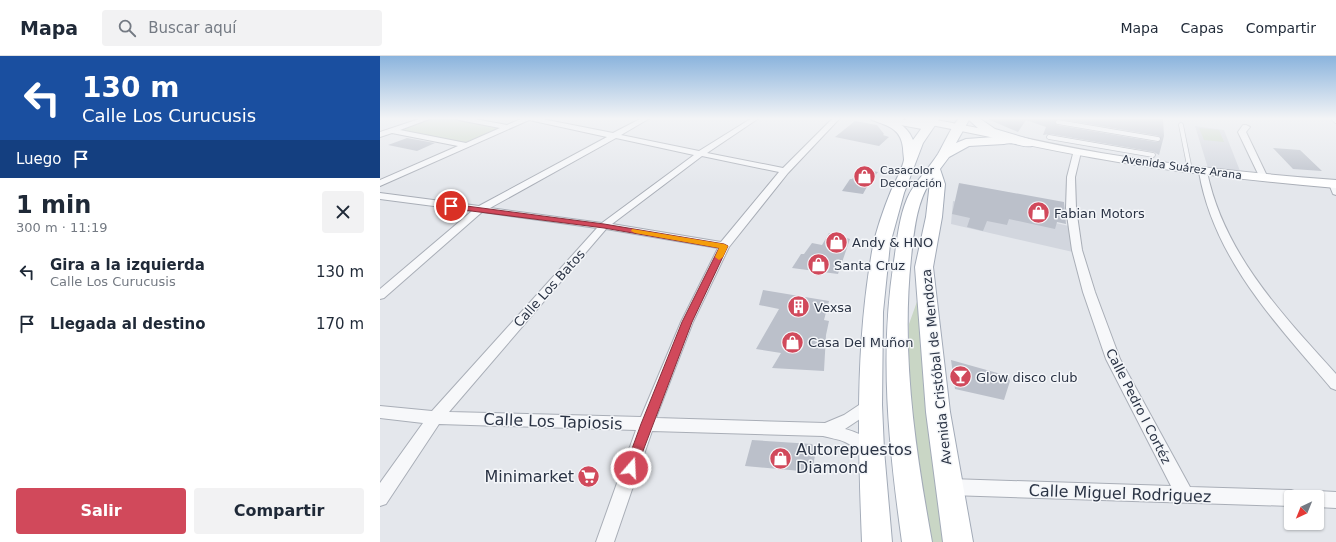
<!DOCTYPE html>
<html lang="es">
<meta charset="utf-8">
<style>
body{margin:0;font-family:"DejaVu Sans",sans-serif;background:#f2f2f3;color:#1f2937;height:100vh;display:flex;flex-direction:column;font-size:15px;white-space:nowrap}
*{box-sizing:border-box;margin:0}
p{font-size:13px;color:#747a83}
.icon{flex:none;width:22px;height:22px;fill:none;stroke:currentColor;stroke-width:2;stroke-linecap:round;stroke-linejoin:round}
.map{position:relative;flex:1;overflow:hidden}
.drawer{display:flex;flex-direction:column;background:#fff;width:380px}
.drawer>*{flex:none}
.banner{background:#1a4fa0;color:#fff;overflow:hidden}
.needle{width:26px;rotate:223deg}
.buttons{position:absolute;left:904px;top:434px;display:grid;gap:8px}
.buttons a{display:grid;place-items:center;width:40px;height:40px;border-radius:4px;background:#fff;box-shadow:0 1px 3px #0004;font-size:20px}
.pin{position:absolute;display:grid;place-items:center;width:34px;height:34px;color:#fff;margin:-17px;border:2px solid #fff;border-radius:50%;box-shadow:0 1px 4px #0007}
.me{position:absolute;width:44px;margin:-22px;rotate:19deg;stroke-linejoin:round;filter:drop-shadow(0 0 3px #0008)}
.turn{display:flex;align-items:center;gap:14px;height:84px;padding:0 16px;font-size:18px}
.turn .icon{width:52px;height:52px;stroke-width:2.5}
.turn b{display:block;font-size:28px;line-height:34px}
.then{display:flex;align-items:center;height:38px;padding:0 16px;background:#0003;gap:8px;font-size:15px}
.round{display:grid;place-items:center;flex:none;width:42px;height:42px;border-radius:4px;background:#f2f2f3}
.overview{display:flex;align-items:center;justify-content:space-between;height:68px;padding:0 16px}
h1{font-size:24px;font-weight:700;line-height:30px}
.cta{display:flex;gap:8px;margin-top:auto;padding:8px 16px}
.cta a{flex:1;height:46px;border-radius:4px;background:#d1495b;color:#fff;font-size:16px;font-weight:700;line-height:46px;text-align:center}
.cta a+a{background:#f2f2f3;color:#1f2937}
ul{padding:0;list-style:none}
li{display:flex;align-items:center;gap:12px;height:52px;padding:0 16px}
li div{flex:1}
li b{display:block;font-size:15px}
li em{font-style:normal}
header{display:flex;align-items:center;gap:24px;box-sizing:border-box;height:56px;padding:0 20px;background:#fff;border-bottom:1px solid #e0e1e3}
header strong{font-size:19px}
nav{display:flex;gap:22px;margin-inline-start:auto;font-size:14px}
.search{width:280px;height:36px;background:#f2f2f3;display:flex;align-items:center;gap:10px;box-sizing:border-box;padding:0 14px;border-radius:4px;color:#747a83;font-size:15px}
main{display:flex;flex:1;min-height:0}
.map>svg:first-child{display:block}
.built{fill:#d2d6de}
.green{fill:#c9d6c5}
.building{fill:#bbc0ca;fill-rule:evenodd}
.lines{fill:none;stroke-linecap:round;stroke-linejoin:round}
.service-casing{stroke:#a9aeb7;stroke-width:5.5}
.minor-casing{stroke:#a9aeb7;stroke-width:2}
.secondary-casing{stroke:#a9aeb7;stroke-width:2}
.primary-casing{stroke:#a3abb8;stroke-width:2}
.service{stroke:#f7f8fa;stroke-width:4}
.minor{fill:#f7f8fa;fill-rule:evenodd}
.secondary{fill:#fff;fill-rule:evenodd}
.primary{fill:#fff;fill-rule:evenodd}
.route{fill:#d1495b;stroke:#882f3b}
.slow{fill:#f59e0b}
.labels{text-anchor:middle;stroke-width:3;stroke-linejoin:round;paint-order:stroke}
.far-street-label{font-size:11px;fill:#2b3445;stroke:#f4f6f9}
.far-poi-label{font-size:11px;fill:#2b3445;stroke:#f4f6f9;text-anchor:start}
.poi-label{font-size:13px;fill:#2b3445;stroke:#f4f6f9;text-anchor:start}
.street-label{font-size:13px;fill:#2b3445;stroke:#f4f6f9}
.near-street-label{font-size:16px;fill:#2b3445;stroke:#f4f6f9}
.near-poi-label{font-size:16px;fill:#2b3445;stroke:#f4f6f9;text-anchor:start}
</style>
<header>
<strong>Mapa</strong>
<div class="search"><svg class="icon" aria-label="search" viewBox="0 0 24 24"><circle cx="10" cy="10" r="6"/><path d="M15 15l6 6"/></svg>Buscar aquí</div>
<nav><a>Mapa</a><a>Capas</a><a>Compartir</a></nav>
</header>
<main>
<section class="drawer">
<div class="banner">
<div class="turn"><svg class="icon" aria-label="left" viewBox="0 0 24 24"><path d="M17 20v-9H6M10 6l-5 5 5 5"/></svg><div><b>130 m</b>Calle Los Curucusis</div></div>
<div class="then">Luego<svg class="icon" aria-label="arrive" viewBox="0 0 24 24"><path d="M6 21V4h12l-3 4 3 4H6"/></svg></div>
</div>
<div class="overview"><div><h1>1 min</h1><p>300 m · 11:19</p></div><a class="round"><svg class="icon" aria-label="close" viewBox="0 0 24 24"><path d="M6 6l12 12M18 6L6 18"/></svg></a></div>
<ul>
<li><svg class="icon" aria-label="left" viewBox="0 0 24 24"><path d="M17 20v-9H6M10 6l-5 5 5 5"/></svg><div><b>Gira a la izquierda</b><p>Calle Los Curucusis</p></div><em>130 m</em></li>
<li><svg class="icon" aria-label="arrive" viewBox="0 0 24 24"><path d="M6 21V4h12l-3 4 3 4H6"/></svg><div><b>Llegada al destino</b></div><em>170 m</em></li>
</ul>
<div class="cta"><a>Salir</a><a>Compartir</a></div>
</section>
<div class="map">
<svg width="956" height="486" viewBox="0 0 956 486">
<rect width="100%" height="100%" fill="#e4e7ec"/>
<path class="built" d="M815,70L844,74L860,115L828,112Z
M573,145L689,170L693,196L571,168Z"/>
<path class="green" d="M52,62H70L121,71L84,87L17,74Z
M819,72L839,74L844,86L824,84Z
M539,240C541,323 554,404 566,486H549L526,327L529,293V268Z"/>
<path class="building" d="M605,62H742L756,63V62H783L784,80L779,99L774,96L670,78L663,79L666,71L646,64L638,76ZM679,63L779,80L781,84L777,86L677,69L675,66Z
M475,65L497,69L504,78L503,79L509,81L499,90L455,81Z
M27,82L55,87L37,95L8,89Z
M893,92L920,94L942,115L913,113Z
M482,113L498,116L489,127L483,138L462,135L470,123H472Z
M579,127L684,146L686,168L677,166L675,173L629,163L627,169L607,165L603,175L587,171L590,162L572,158Z
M449,177L470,183L458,218L412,212L421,198H424L432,187L442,189Z
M383,234L449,245L444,264L449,265L446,279L444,315L392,312L401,297L376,293L399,253L379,249Z
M571,304L628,320L630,325L624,344L575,333Z
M372,384L432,388L436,394L432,416L365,410Z"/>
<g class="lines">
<defs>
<path id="service" d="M953,62L956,65
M678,66L778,83
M801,69L810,114
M669,81L773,99"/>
<path id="minor" d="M42,62H52L20,74L86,87L120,72L79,64L76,62H89L127,69L143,62H157L233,77L262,62H270L241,79L319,95L372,62H379L327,97L403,112L453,62H460L408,117L349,191L313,266L276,362L445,367L464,359L485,345L490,343L495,345L497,349L495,353L465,373C476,376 494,383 499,394L497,399C484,403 476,391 465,386C458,383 450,382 443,380L272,375L234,486H216L256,374L59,368L6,448L0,450V427L43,367L0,362V350L52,355L217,172L102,156L4,242L0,243V233L92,155L0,143V137L99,150L227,81L149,64L0,130V124L78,90L12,77L0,81V76ZM236,82L314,99L222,167L110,152ZM322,100L399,116L341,186L232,168ZM226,173L338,192L301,266L261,361L69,356Z
M863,69H866L870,71L866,76L888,122L887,124H881L880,122L858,76Z
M694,94H697L701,96L695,121L696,152L702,194L715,236L740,303L810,431L911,434L917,436L919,441H911V450L570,439L564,437L561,431L564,425L570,423L791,430L726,303L703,236L692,194L686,152L687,121Z
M823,113L827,116C844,198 902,258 956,318V334L951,332C896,267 834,203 819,116Z
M953,125L956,126V139L953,138L949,128Z
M937,435L956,436V452L937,451V441H929L931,437Z"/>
<path id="secondary" d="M494,62H514L526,64L525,62H545C604,72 662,87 721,97C799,110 877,118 956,124V132C877,125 799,117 721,103C662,93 604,79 546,68L547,70L546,72L542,73L499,65Z"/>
<path id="primary" d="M490,62C508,60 526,66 533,84L549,62H560L543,87L524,137L510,188L503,256L502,349L504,394L512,486H482C478,387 475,288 493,190C497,172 504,152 511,135C515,125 522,114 524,104C524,101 523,96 523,92C521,73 509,70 492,64Z
M579,62H599L615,73L652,84L654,87L652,90C642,92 634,85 624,88L589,90L569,101L560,113L565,128L562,161L553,211L570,356L593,486H563L546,356L535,211L546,161L550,126C536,148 534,176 531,202C521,298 535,392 552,486H522C509,393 499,299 514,205C517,185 519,162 527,143C534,126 548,114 558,98C565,86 570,73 579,62ZM589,64L600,74L614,81L586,83L576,87Z"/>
</defs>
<use href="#service" class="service-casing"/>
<use href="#minor" class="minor-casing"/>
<use href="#secondary" class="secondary-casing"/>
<use href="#primary" class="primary-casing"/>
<use href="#service" class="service"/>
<use href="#minor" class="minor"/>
<use href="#secondary" class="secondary"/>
<use href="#primary" class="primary"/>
</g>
<linearGradient id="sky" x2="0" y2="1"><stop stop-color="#8bb4dd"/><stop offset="0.48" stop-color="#f3f4f6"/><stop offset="1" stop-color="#f3f4f6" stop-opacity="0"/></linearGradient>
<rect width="956" height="130" fill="url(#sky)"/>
<path class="route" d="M71,148L224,168L344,188L348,190L312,266L255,416L251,418L246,416L245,412L261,368L302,266L339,192L224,172L68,152L67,150Z"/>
<path class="slow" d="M252,173L344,188L348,190L343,201L339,204L335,201L339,192L255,177L251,175Z"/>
<defs>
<symbol id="shop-disc" viewBox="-11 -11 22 22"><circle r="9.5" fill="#d1495b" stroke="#f4f6f9"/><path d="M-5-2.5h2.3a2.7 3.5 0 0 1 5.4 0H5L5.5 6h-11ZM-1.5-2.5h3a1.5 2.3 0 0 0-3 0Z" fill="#fff"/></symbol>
<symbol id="building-disc" viewBox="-11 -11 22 22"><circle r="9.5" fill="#d1495b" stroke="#f4f6f9"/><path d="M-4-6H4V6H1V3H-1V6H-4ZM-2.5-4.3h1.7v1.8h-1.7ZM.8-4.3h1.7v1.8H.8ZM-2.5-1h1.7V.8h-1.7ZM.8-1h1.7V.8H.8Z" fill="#fff"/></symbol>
<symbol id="bar-disc" viewBox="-11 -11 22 22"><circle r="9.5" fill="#d1495b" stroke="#f4f6f9"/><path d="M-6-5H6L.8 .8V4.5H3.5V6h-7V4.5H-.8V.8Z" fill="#fff"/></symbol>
<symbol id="supermarket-disc" viewBox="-11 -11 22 22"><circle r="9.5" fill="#d1495b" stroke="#f4f6f9"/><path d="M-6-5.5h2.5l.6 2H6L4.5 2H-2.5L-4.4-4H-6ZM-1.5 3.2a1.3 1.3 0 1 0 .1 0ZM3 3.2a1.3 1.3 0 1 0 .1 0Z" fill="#fff"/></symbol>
</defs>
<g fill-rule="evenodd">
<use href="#shop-disc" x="472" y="108" width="25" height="25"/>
<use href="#shop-disc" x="646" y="144" width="25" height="25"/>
<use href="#shop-disc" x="444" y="174" width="25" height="25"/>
<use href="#shop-disc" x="426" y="196" width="25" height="25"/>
<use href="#building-disc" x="406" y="238" width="25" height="25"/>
<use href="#shop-disc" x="400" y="274" width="25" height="25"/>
<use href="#bar-disc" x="568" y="308" width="25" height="25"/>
<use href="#shop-disc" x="388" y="390" width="25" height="25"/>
<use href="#supermarket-disc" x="196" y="408" width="25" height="25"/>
</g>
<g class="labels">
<g class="far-street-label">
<text transform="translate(802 111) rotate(8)" y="4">Avenida Suárez Arana</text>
</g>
<g class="far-poi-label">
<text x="500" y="118">Casacolor<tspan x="500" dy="13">Decoración</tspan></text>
</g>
<g class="poi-label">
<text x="674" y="162">Fabian Motors</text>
<text x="472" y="191">Andy &amp; HNO</text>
<text x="454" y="214">Santa Cruz</text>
<text x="434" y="256">Vexsa</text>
<text x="428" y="291">Casa Del Muñon</text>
<text x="596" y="326">Glow disco club</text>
</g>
<g class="street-label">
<text transform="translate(169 232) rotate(-48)" y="5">Calle Los Batos</text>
<text transform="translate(556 311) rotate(-96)" y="5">Avenida Cristóbal de Mendoza</text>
<text transform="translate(759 350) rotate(63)" y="5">Calle Pedro I Cortéz</text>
</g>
<g class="near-street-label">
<text transform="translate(173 365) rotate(2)" y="6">Calle Los Tapiosis</text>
<text transform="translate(740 437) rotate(2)" y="6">Calle Miguel Rodriguez</text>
</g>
<g class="near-poi-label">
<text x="416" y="399">Autorepuestos<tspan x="416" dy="18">Diamond</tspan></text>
<text x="194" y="426" text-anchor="end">Minimarket</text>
</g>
</g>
</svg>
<div class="buttons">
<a><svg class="needle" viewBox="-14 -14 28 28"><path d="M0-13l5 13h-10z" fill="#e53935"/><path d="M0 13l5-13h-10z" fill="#747a83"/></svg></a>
</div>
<div class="pin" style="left:71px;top:150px;background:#d93025"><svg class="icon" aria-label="arrive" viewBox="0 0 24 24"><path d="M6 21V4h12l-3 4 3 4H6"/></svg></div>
<svg class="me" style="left:251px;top:412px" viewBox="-20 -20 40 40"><circle r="17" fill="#d1495b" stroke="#fff" stroke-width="3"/><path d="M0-11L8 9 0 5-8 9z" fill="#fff"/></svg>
</div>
</main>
